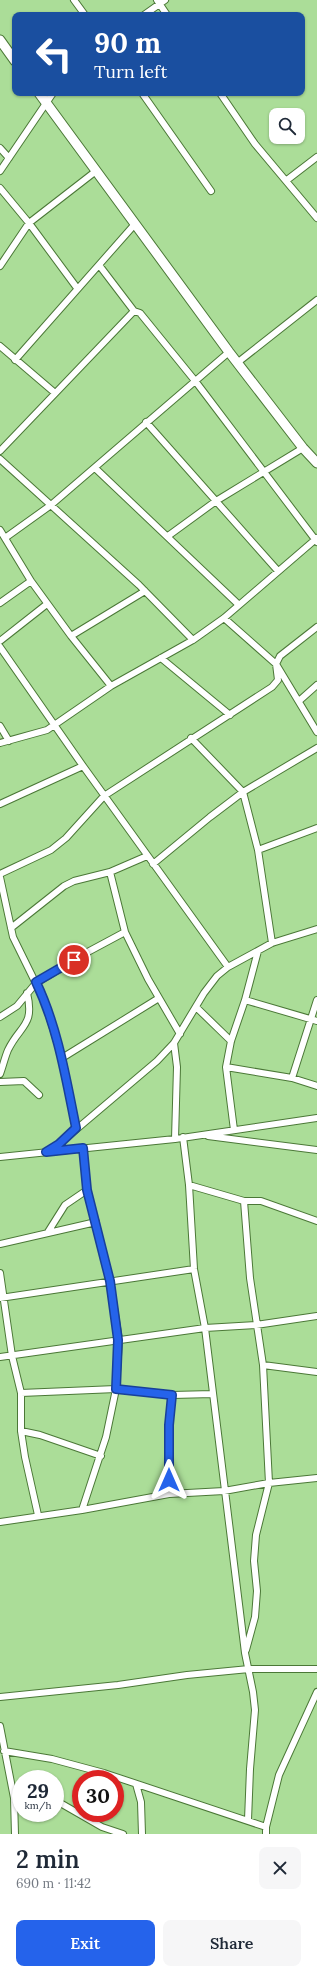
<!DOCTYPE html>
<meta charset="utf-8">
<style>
body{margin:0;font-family:Lora,serif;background:#f6f6f7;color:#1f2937;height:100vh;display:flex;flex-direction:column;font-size:15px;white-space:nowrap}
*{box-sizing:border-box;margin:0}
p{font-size:13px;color:#747a83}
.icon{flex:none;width:22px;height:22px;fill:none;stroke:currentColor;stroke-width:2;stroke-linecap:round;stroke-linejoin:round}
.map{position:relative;height:1834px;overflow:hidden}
.panel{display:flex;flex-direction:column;background:#fff;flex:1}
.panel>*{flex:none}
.guide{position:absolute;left:12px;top:12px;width:293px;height:84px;border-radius:8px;box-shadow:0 1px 3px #0004;background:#1a4fa0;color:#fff;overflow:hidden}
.buttons{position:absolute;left:269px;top:108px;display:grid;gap:8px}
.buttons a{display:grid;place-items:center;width:36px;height:36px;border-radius:8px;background:#fff;box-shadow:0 1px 3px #0004;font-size:20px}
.speed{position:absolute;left:12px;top:1770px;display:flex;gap:8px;font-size:20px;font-weight:700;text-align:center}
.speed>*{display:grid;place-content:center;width:52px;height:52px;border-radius:50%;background:#fff;box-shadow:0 1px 3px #0004;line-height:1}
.speed small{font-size:10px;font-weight:400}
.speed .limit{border:6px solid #d22;background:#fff;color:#111}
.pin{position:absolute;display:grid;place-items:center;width:34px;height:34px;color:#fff;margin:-17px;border:2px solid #fff;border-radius:50%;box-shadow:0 1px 4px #0007}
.me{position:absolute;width:44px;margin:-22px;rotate:0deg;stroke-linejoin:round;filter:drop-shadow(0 0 3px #0008)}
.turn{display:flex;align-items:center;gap:14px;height:84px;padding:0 16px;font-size:18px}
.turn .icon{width:52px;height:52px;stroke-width:2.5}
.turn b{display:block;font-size:28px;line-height:34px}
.round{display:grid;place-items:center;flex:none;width:42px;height:42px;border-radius:8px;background:#f6f6f7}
.headline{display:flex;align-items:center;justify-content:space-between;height:68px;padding:0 16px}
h1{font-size:24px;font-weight:600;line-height:30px}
.action{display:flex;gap:8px;margin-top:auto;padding:8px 16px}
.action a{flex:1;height:46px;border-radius:8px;background:#2563eb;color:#fff;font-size:16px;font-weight:600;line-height:46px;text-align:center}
.action a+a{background:#f6f6f7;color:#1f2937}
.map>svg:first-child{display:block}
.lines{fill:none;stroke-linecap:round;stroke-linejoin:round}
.street-casing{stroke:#4b7837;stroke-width:8}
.secondary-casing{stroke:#4b7837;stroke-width:11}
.street{stroke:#fff;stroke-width:6}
.secondary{stroke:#fff;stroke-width:9}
.route-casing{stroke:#184099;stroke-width:10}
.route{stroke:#2563eb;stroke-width:7}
</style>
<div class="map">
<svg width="317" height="1834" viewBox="0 0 317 1834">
<rect width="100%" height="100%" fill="#abdd98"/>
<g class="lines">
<defs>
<path id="street" d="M74,0L85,15
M157,0L167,15
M144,15L165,0
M142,93L211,191
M220,93L255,144L317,218
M0,148L9,158
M0,171L53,93
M287,180L317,157
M0,188L29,223L77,288
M99,265L134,311L140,313L196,382L317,542
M0,266L29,223L96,171
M0,346L55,393
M15,360L135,224
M237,363L317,300
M146,422L278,571
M0,451L134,311
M0,459L139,585L193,640
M95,468L239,605
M0,530L31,581L71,636L111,686
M168,536L216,501L303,448
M5,538L51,505L229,352
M0,603L31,581
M224,618L276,664L317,732
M71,636L145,591
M0,641L47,604
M0,647L83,766L228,967
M161,658L230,715
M299,701L317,685
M0,726L9,741
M191,738L243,792L258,850L272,943
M0,743L47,730L111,686L193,640L224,618L317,538
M0,804L83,766
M258,850L317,828
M153,864L210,817L243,792L317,748
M110,872L125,932L148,979L180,1034
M0,874L51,850L66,838L104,796L272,687L278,680L276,664L280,656L317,627
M0,877L13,937L45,1002L62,1058L76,1128
M11,928L64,886L74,881L110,872L147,856
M245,1000L317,1021
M196,1007L231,1041
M0,1017L17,1006L36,983L84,954L125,932
M174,1043L177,1067L175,1139
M62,1058L159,998
M226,1067L292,1078L317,1000
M0,1074C3,1066 5,1057 8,1050C20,1025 35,1026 27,993
M292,1078L317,1086
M0,1082L24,1081L39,1095
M234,1130L226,1067L231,1041L245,1000L258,951
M208,1136L317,1150
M183,1137L189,1185L194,1269L205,1328L245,1653L253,1692L255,1710L250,1769L248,1820
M46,1152L59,1144L157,1061L174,1043L204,993L217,976L228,967L272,943L317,929
M0,1157L175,1139L317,1118
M189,1185L244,1201L250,1278L263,1365L269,1483L256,1535L254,1561L257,1591L255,1617L246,1650
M244,1201H261L317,1221
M48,1232L65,1205L87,1190
M0,1244L96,1222
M0,1273L12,1356L21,1393V1431L25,1457L38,1515
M0,1298L194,1269
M0,1357L205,1328L256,1325L317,1316
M263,1365L317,1372
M21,1393L116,1389L172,1395L213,1394
M21,1431L40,1435L101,1456
M169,1494V1425L172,1395
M82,1510L106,1437L116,1389L119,1340L110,1281L87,1190L83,1148
M0,1522L82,1510L169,1494L224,1491L269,1483L317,1478
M0,1697L118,1685L187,1675L249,1669H317
M0,1726L14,1798L15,1834
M4,1751L52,1759L104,1773L266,1827V1834
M136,1784L141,1802L142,1834
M55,1800L102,1827L123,1834
M266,1827L279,1775L317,1692"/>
<path id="secondary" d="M0,40L15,61
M39,93L229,352L303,448L317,463"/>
</defs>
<use href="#street" class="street-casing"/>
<use href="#secondary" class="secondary-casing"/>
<use href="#street" class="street"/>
<use href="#secondary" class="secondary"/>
</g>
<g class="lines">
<defs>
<path id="route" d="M74,960L36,982C58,1028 66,1079 76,1128L59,1144L46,1152L83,1148L87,1190L110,1281L118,1340L116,1389L172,1395L169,1425V1480"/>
</defs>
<use href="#route" class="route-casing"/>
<use href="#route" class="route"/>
</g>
</svg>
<div class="buttons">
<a><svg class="icon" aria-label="search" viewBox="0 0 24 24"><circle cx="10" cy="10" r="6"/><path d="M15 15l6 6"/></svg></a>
</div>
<div class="speed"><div>29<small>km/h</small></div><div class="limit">30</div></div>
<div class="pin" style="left:74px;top:960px;background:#d93025"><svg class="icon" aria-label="arrive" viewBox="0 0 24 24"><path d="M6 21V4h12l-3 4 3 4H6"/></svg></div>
<svg class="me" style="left:169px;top:1480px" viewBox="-20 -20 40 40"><path d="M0-17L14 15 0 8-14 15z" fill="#2563eb" stroke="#fff" stroke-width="4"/></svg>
<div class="guide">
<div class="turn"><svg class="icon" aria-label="left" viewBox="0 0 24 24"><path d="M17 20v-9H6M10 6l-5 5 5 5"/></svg><div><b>90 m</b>Turn left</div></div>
</div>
</div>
<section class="panel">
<div class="headline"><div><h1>2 min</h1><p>690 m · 11:42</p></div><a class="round"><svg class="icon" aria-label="close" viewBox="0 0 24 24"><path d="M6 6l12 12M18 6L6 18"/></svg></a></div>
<div class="action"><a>Exit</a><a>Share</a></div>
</section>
